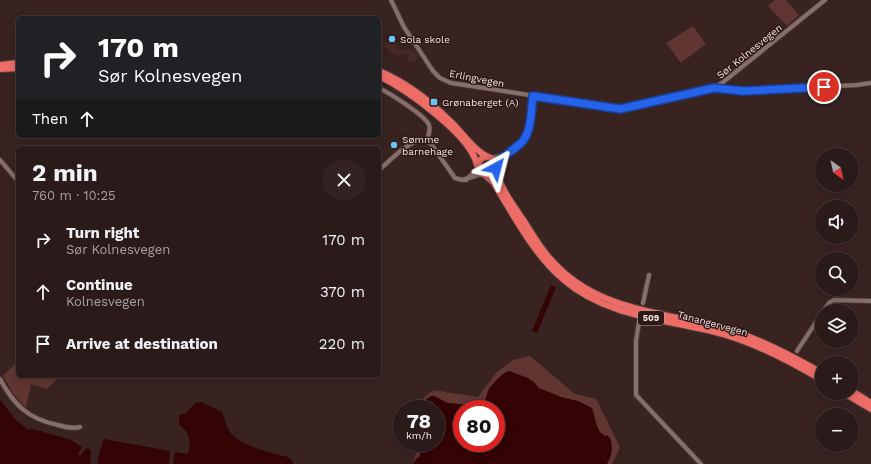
<!DOCTYPE html>
<meta charset="utf-8">
<style>
body{margin:0;font-family:"Work Sans",sans-serif;background:#322322;color:#f1f3f6;height:100vh;display:flex;flex-direction:column;font-size:15px;white-space:nowrap}
*{box-sizing:border-box;margin:0}
p{font-size:13px;color:#a5a1a2}
.icon{flex:none;width:22px;height:22px;fill:none;stroke:currentColor;stroke-width:2;stroke-linecap:round;stroke-linejoin:round}
.map{position:relative;flex:1;overflow:hidden}
.side{position:absolute;left:16px;top:146px;width:365px;height:232px;display:flex;flex-direction:column;background:#2a1a19;border-radius:6px;box-shadow:0 2px 10px #0003,0 0 0 1px #463838}
.side>*{flex:none}
.top-card{position:absolute;left:16px;top:16px;width:365px;height:122px;border-radius:6px;box-shadow:0 2px 10px #0003,0 0 0 1px #463838;background:#202124;color:#fff;overflow:hidden}
.needle{width:26px;rotate:147deg}
.fabs{position:absolute;left:815px;top:148px;display:grid;gap:8px}
.fabs a{display:grid;place-items:center;width:44px;height:44px;border-radius:50%;background:#2a1a19;box-shadow:0 2px 10px #0003,0 0 0 1px #463838;font-size:20px}
.speed{position:absolute;left:393px;top:400px;display:flex;gap:8px;font-size:20px;font-weight:700;text-align:center}
.speed>*{display:grid;place-content:center;width:52px;height:52px;border-radius:50%;background:#2a1a19;box-shadow:0 2px 10px #0003,0 0 0 1px #463838;line-height:1}
.speed small{font-size:10px;font-weight:400}
.speed .limit{border:6px solid #d22;background:#fff;color:#111}
.pin{position:absolute;display:grid;place-items:center;width:34px;height:34px;color:#fff;margin:-17px;border:2px solid #fff;border-radius:50%;box-shadow:0 1px 4px #0007}
.me{position:absolute;width:44px;margin:-22px;rotate:38deg;stroke-linejoin:round;filter:drop-shadow(0 0 3px #0008)}
.turn{display:flex;align-items:center;gap:14px;height:84px;padding:0 16px;font-size:18px}
.turn .icon{width:52px;height:52px;stroke-width:2.5}
.turn b{display:block;font-size:28px;line-height:34px}
.then{display:flex;align-items:center;height:38px;padding:0 16px;background:#0003;gap:8px;font-size:15px}
.round{display:grid;place-items:center;flex:none;width:42px;height:42px;border-radius:21px;background:#322322}
.overview{display:flex;align-items:center;justify-content:space-between;height:68px;padding:0 16px}
h1{font-size:24px;font-weight:700;line-height:30px}
ul{padding:0;list-style:none}
li{display:flex;align-items:center;gap:12px;height:52px;padding:0 16px}
li div{flex:1}
li b{display:block;font-size:15px}
li em{font-style:normal}
.map>svg:first-child{display:block}
.built{fill:#452926}
.green{fill:#603532;fill-rule:evenodd}
.water{fill:#340405;fill-rule:evenodd}
.lines{fill:none;stroke-linecap:round;stroke-linejoin:round}
.minor-casing{stroke:#51403e;stroke-width:5.5}
.highway-casing{stroke:#51403e;stroke-width:8}
.minor{stroke:#876e6b;stroke-width:4}
.highway{stroke:#ed6c66;stroke-width:6}
.route-casing{stroke:#184099;stroke-width:10}
.route{stroke:#2563eb;stroke-width:7}
.poi-dot{fill:#6cc3f3;stroke:#2e1918;stroke-width:1.5}
.labels{text-anchor:middle;stroke-width:3;stroke-linejoin:round;paint-order:stroke}
.shield{fill:#2e1918;stroke:#b6a6a5;stroke-width:1}
.shield-label{font-size:9px;font-weight:bold;fill:#f1e3e1}
.poi-label{font-size:10px;fill:#f1e3e1;stroke:#2e1918;text-anchor:start}
.street-label{font-size:10px;fill:#f1e3e1;stroke:#2e1918}
</style>
<div class="map">
<svg width="871" height="464" viewBox="0 0 871 464">
<rect width="100%" height="100%" fill="#382321"/>
<path class="built" d="M379,40L396,45L395,47L400,50L404,51L405,49L410,50L418,54L415,63L406,59L409,55L403,53L401,56L388,51L389,48L379,46Z"/>
<path class="green" d="M775,0H786L799,15L787,26L768,6Z
M693,26L706,44L681,63L666,43Z
M530,356L575,394L596,399L620,447L612,464H413L419,443H436V409H419L422,399L433,390L478,397L496,373L513,360ZM462,409H496V443H462Z
M18,361V376H61L47,389L31,384L26,408L14,395L3,376Z"/>
<path class="water" d="M551,285L556,287L537,333L532,331Z
M509,371L528,378L534,382L539,388L561,397L578,401L592,408C596,417 595,432 606,436L607,435C615,442 612,456 607,464H413L415,460L420,456V443H436V409H420L424,401L431,396H434L448,403L480,406C486,402 486,395 489,389C493,383 502,373 509,371ZM462,409H496V443H462Z
M0,400L15,419L28,430L33,429L71,440L82,447L78,454L79,455H81L86,448L89,449L91,452L90,464H0Z
M201,402L222,412C224,418 226,426 230,432C240,446 272,453 288,457L291,459L293,464H173L175,452L188,454C190,446 191,435 184,429C182,426 181,427 179,424C178,421 180,417 180,414H185L195,403Z
M104,439L170,451L169,464H99L97,459Z"/>
<g class="lines">
<defs>
<path id="minor" d="M391,0L404,27L433,71L440,78L451,83L458,84L620,109L702,91L714,88L722,83L825,0
M379,88C389,93 425,115 429,125C431,130 428,136 427,141
M714,88L743,91L857,85L871,83
M491,158L503,155
M0,160L18,181
M496,164C503,156 512,152 520,144C532,134 531,110 533,96
M379,170C391,160 407,141 424,140L431,144L455,178L462,180L482,174
M466,180L477,169
M643,303L649,275
M823,311L830,302L834,300L871,301
M639,322L636,341V395L701,464
M797,351L822,313
M0,379C14,405 28,419 58,425C65,427 72,429 80,427"/>
<path id="highway" d="M0,65L18,63
M0,69L18,68
M379,71C405,82 430,101 450,121C462,132 473,150 488,157
M379,76C406,89 471,135 477,165
M478 166a9 9 0 1 1 18 0a9 9 0 1 1-18 0Z
M496,168C499,187 513,205 524,221C534,237 544,254 558,267C602,311 666,313 723,328C758,338 790,355 822,373
M485,175L493,182C514,215 533,254 564,280C608,318 669,319 723,334C758,344 790,361 822,380
M852,391L871,403
M844,393L871,409"/>
</defs>
<use href="#minor" class="minor-casing"/>
<use href="#highway" class="highway-casing"/>
<use href="#minor" class="minor"/>
<use href="#highway" class="highway"/>
</g>
<g class="lines">
<defs>
<path id="route" d="M496,168V164C503,156 512,151 520,144C532,134 531,110 533,96L620,109L714,88L743,91L824,87"/>
</defs>
<use href="#route" class="route-casing"/>
<use href="#route" class="route"/>
</g>
<g class="poi-dot">
<circle cx="392" cy="39" r="4"/>
<rect x="430" y="98" width="8" height="8" rx="2"/>
<circle cx="394" cy="145" r="4"/>
</g>
<g class="labels">
<rect class="shield" x="638" y="311" width="26" height="14" rx="3"/>
<g class="shield-label">
<text x="651" y="321">509</text>
</g>
<g class="poi-label">
<text x="400" y="43">Sola skole</text>
<text x="442" y="106">Grønaberget (A)</text>
<text x="402" y="143">Sømme<tspan x="402" dy="12">barnehage</tspan></text>
</g>
<g class="street-label">
<text transform="translate(749 51) rotate(-39)" y="4">Sør Kolnesvegen</text>
<text transform="translate(477 78) rotate(11)" y="4">Erlingvegen</text>
<text transform="translate(713 323) rotate(15)" y="4">Tanangervegen</text>
</g>
</g>
</svg>
<div class="fabs">
<a><svg class="needle" viewBox="-14 -14 28 28"><path d="M0-13l5 13h-10z" fill="#e53935"/><path d="M0 13l5-13h-10z" fill="#a5a1a2"/></svg></a>
<a><svg class="icon" aria-label="sound" viewBox="0 0 24 24"><path d="M4 9h4l5-4v14l-5-4H4zM17 9q2 3 0 6"/></svg></a>
<a><svg class="icon" aria-label="search" viewBox="0 0 24 24"><circle cx="10" cy="10" r="6"/><path d="M15 15l6 6"/></svg></a>
<a><svg class="icon" aria-label="layers" viewBox="0 0 24 24"><path d="M12 4l9 5-9 5-9-5zM3 14l9 5 9-5"/></svg></a>
<a>+</a>
<a>−</a>
</div>
<div class="speed"><div>78<small>km/h</small></div><div class="limit">80</div></div>
<div class="pin" style="left:824px;top:87px;background:#d93025"><svg class="icon" aria-label="arrive" viewBox="0 0 24 24"><path d="M6 21V4h12l-3 4 3 4H6"/></svg></div>
<svg class="me" style="left:496px;top:168px" viewBox="-20 -20 40 40"><path d="M0-17L14 15 0 8-14 15z" fill="#2563eb" stroke="#fff" stroke-width="4"/></svg>
<div class="top-card">
<div class="turn"><svg class="icon" aria-label="right" viewBox="0 0 24 24"><path d="M7 20v-9h11M14 6l5 5-5 5"/></svg><div><b>170 m</b>Sør Kolnesvegen</div></div>
<div class="then">Then<svg class="icon" aria-label="ahead" viewBox="0 0 24 24"><path d="M12 20V5M6 11l6-6 6 6"/></svg></div>
</div>
<section class="side">
<div class="overview"><div><h1>2 min</h1><p>760 m · 10:25</p></div><a class="round"><svg class="icon" aria-label="close" viewBox="0 0 24 24"><path d="M6 6l12 12M18 6L6 18"/></svg></a></div>
<ul>
<li><svg class="icon" aria-label="right" viewBox="0 0 24 24"><path d="M7 20v-9h11M14 6l5 5-5 5"/></svg><div><b>Turn right</b><p>Sør Kolnesvegen</p></div><em>170 m</em></li>
<li><svg class="icon" aria-label="ahead" viewBox="0 0 24 24"><path d="M12 20V5M6 11l6-6 6 6"/></svg><div><b>Continue</b><p>Kolnesvegen</p></div><em>370 m</em></li>
<li><svg class="icon" aria-label="arrive" viewBox="0 0 24 24"><path d="M6 21V4h12l-3 4 3 4H6"/></svg><div><b>Arrive at destination</b></div><em>220 m</em></li>
</ul>
</section>
</div>
